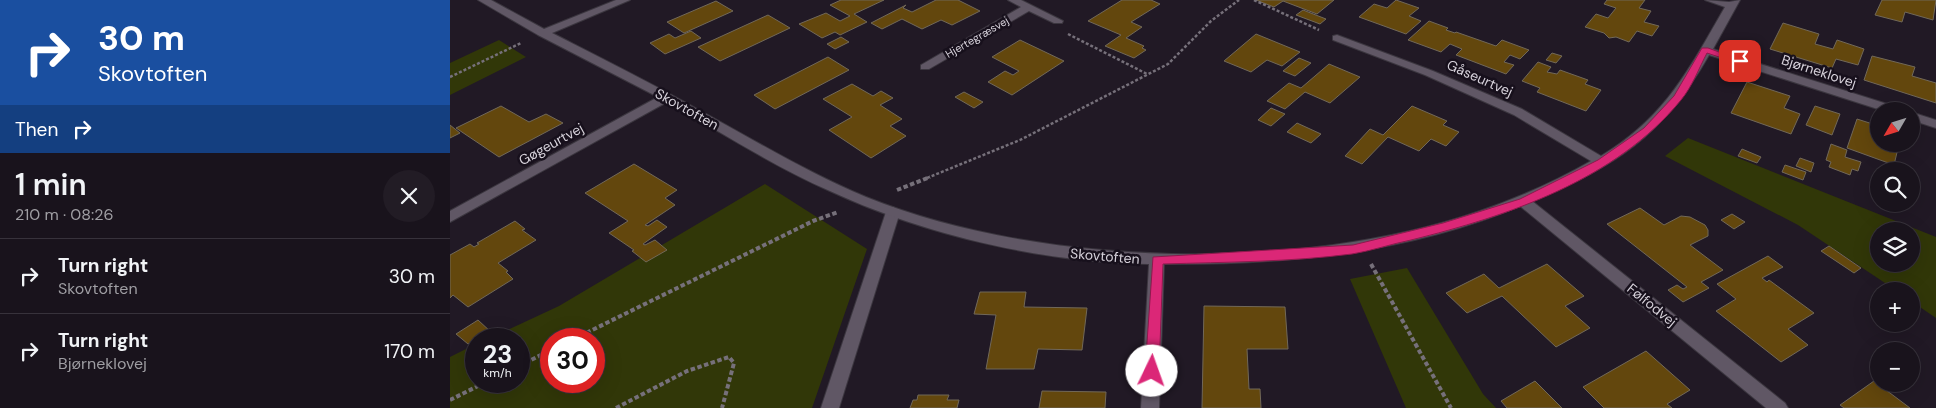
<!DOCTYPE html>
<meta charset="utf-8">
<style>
body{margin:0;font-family:"DM Sans",sans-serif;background:#221c25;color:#f1f3f6;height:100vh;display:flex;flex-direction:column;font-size:19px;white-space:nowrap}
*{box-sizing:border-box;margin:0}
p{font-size:16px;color:#9f9ea3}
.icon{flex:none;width:28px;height:28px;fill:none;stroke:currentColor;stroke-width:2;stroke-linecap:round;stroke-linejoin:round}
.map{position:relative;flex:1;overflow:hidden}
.sheet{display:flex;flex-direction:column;background:#19131c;width:450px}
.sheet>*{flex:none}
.banner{background:#1a4fa0;color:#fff;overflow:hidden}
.needle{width:32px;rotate:231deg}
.controls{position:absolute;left:1420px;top:102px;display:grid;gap:10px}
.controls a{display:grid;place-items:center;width:50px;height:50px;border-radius:50%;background:#19131c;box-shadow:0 5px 20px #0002,0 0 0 1px #37323b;font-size:25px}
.speed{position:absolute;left:15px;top:328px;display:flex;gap:10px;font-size:25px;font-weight:700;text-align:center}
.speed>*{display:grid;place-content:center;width:65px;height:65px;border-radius:50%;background:#19131c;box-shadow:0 5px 20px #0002,0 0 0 1px #37323b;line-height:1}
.speed small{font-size:12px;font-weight:400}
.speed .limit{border:8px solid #d22;background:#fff;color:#111}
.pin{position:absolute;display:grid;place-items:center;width:42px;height:42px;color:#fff;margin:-21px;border-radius:10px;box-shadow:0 2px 8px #0006}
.me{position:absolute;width:55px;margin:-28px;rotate:3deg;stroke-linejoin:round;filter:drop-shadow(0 0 4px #0008)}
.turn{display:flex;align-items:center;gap:18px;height:105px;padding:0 15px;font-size:22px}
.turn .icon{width:65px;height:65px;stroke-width:2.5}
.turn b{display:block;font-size:35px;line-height:42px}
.then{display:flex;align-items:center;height:48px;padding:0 15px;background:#0003;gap:10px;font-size:19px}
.round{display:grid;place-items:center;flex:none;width:52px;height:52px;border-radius:26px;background:#221c25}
.summary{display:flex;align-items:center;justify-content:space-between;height:85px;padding:0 15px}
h1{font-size:30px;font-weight:600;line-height:38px}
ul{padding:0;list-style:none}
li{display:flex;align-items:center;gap:15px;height:75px;padding:0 15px;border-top:1px solid #37323b}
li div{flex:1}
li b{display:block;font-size:19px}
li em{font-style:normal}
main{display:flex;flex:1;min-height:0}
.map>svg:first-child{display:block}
.green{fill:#313708;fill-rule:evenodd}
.building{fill:#63470d;stroke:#716859}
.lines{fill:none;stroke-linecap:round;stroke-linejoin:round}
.service-casing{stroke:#3b363f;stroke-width:2}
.minor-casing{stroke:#3b363f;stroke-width:2}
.path-far1{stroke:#76707a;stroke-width:2.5;stroke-dasharray:3 2;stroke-linecap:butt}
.path{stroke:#76707a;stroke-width:4;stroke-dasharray:4.5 2.5;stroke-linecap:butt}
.service{fill:#605765;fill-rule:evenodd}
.minor{fill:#605765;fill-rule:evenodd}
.route{fill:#db2777;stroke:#8e194d}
.labels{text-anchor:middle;stroke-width:5;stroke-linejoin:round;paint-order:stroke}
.far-street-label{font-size:11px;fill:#d7d2db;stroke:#17101c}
.street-label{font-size:14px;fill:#d7d2db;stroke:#17101c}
</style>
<main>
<section class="sheet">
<div class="banner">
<div class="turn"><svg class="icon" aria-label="right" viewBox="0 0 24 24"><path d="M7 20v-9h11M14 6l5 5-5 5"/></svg><div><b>30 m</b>Skovtoften</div></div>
<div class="then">Then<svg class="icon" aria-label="right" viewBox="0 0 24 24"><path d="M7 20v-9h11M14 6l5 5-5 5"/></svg></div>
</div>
<div class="summary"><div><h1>1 min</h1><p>210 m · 08:26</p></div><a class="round"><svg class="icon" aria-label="close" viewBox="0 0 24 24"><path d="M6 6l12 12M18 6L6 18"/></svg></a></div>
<ul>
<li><svg class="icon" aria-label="right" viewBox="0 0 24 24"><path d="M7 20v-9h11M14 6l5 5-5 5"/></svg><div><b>Turn right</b><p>Skovtoften</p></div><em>30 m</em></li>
<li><svg class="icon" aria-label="right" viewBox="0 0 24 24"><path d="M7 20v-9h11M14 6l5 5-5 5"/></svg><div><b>Turn right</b><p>Bjørneklovej</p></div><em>170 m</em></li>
</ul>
</section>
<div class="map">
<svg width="1486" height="408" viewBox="0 0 1486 408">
<rect width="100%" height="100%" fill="#211925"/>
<path class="green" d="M49,40L76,57L0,95V63Z
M1238,138L1486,237V318L1461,301V291H1447L1348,225L1215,156ZM1429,231H1461V264H1429Z
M315,184L417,249L362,408H0V357L26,344V381H69V339H38L109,306ZM101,339H144V381H101Z
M957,268L1033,394L1046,408H956L900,279Z"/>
<path class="building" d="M391,0H434L404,14L417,22L390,35L385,32L372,38L349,24L376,13L390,21L400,16L380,5Z
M486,0H508L530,11L502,25L491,20L472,29L452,19L432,29L421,23L456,5L453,8L462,12Z
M672,0H701L710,4L681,22L692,27L676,38L694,46L692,48L696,50L684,58L655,46L671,35L638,21Z
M806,0H884L867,14L833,1L824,7Z
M946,0L969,8L959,16L971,21L956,34L909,17L924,4L937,8Z
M1157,0H1195L1189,8L1201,11L1194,22L1209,26L1202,36L1187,31L1179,42L1166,37L1159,38L1154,33L1135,27L1146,14L1158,18L1166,8L1154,4Z
M1432,0H1486L1483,20L1455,12L1452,22L1425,15Z
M266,1L283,11L234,33L217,22Z
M853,10L876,19L870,24L846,15Z
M318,15L340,28L270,61L248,47Z
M979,21L998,28L996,30L1005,33L1006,32L1046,46L1052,40L1079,50L1070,59L1060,55L1054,62L1064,65L1056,74L1006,55L1012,49L1000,44L991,52L958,40Z
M1333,23L1369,34L1365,44L1383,49L1387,40L1414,49L1408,65L1386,59L1382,68L1320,49Z
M241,31L251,38L215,54L200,43L219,34L225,38Z
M806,34L850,52L832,66L817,60L801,72L774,61Z
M391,37L399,42L385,49L377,44Z
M570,40L614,61L562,95L538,82L555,71L563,75L569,71L542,57Z
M1102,53L1112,56L1106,63L1096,60Z
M1422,56L1465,67L1462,76L1486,83V103L1414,80Z
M378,57L399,70L325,109L304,95Z
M849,58L861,63L845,76L833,71Z
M1088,62L1101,67L1097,72L1107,74L1110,70L1138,80L1135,84L1151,90L1136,111L1087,92L1090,88L1072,81Z
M879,64L910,77L880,103L855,92L835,109L817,101L839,83L851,88Z
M1297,82L1340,96L1334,108L1350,114L1341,134L1281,113Z
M402,84L423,96L431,91L443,98L430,105L452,119L440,126L456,136L421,158L379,130L402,117L373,99Z
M514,92L533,102L524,108L505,97Z
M51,106L79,122L96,114L113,123L49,157L6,128Z
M962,106L997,121L993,125L1009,132L996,146L981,139L969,151L938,137L912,164L895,156L920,129L933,135Z
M1365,106L1390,114L1382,135L1356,125Z
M821,108L835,114L821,126L808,120Z
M1407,119L1429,126V144H1449L1444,165L1397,148Z
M847,123L871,134L861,143L837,132Z
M0,125L10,133L0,138Z
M1381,144L1397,150L1395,157L1411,162L1408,171L1402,169L1400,175L1379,167L1381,162L1376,160Z
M1292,149L1311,157L1307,163L1288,156Z
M1350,158L1364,163L1361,172L1346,166Z
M184,164L227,190L215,198L225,205L195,225L198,226L207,220L217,227L193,244L195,245L205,240L217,250L196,262L182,251L184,250L159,233L178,221L135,193Z
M1335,165L1356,172L1353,180L1332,172Z
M1190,208L1214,225L1231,216L1240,217L1255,225L1258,230V236L1240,245L1273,270L1251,282L1259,288L1233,302L1218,290L1227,285L1233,289L1237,287L1157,224Z
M1282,214L1295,222L1284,229L1271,220Z
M65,221L75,229L72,230L86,240L48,263L58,271L56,272L63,279L18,307L3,295L0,298V255L20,244L24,247L29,244L27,243Z
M1379,246L1411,268L1404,273L1371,251Z
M1318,256L1333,267L1312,278L1317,282L1319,280L1364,313L1338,329L1358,345L1331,362L1266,311L1286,299L1267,284Z
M1097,264L1134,296L1115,306L1140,328L1106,347L1052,296L1017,313L996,293L1034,274L1049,288Z
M530,292H576L574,307L637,308L632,350L588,349L584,369H536L546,315L524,314Z
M754,306L835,307L838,349H797L799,389H810L811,408H752Z
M28,320L42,333L18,344L6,334Z
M1196,351L1240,390L1217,404L1222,408H1154L1133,387Z
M1085,381L1112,408H1057L1051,401Z
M1424,381L1460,408H1394L1390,405Z
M592,391L656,392L655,408H589Z
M468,395H499L497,400H509L507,408H460L463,400H467Z"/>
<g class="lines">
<defs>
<path id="service" d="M443,207L450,212L389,408H371L436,212Z"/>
<path id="minor" d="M28,0H41L94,29L166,0H180L102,33C151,58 201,83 249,110C304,140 358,173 416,197C592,268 851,273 1030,211C1068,198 1106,181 1141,161L1064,115L975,75L883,40V36L887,35L983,71L1072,109L1151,156C1216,117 1239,69 1275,7L1255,0L1279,2L1290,0L1263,49L1450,108L1452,111H1434L1259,55C1212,137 1167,165 1082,201L1335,403L1338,408H1316L1070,206C958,253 835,265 714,264L709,408H691L699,264C595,263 475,235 380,191C323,166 271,132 217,102L0,222V211L208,97L88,35Z
M558,0H571L613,21L612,23H604L579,11L479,69H471V65L571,7Z
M1461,112L1486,120V128L1461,120Z"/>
</defs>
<use href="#service" class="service-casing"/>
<use href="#minor" class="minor-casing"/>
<path class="path-far1" d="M804,0L869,30
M618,34L697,74
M0,77L71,43
M477,178L570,140L718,64L761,21L789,0"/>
<path class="path" d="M447,190L480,177
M921,264L1001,408
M124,339L363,221L388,212
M69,366L101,350
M0,400L38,381
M166,408L237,371L279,357L284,363L272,408"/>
<use href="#service" class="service"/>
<use href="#minor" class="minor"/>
</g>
<path class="route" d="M1252,48H1258L1294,61L1290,64L1257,53C1249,68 1242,87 1231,100C1166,180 1058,216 961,240C941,244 921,251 902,254C840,262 776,262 713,264L709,371L706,375H697L695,371L703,257L903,245L993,223L1070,199L1148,160L1194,128L1224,96Z"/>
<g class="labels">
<g class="far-street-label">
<text transform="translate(527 37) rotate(-30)" y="4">Hjertegræsvej</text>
</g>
<g class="street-label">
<text transform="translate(1369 71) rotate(18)" y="5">Bjørneklovej</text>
<text transform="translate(1030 78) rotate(24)" y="5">Gåseurtvej</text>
<text transform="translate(237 109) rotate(29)" y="5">Skovtoften</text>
<text transform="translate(101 144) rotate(-29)" y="5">Gøgeurtvej</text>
<text transform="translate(655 256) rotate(5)" y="5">Skovtoften</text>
<text transform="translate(1202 305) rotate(39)" y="5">Følfodvej</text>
</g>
</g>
</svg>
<div class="controls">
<a><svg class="needle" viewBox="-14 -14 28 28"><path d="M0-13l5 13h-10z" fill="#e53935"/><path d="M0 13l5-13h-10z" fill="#9f9ea3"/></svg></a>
<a><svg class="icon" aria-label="search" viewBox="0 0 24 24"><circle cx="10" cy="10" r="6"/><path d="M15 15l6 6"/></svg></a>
<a><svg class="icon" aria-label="layers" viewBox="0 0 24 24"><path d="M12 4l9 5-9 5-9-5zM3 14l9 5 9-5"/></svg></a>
<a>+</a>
<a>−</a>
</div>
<div class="speed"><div>23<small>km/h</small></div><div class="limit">30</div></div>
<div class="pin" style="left:1290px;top:61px;background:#d93025"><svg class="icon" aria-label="arrive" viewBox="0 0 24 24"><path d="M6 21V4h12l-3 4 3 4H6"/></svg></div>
<svg class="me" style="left:702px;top:371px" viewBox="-20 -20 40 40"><circle r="19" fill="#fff"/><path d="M0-13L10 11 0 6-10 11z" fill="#db2777"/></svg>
</div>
</main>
